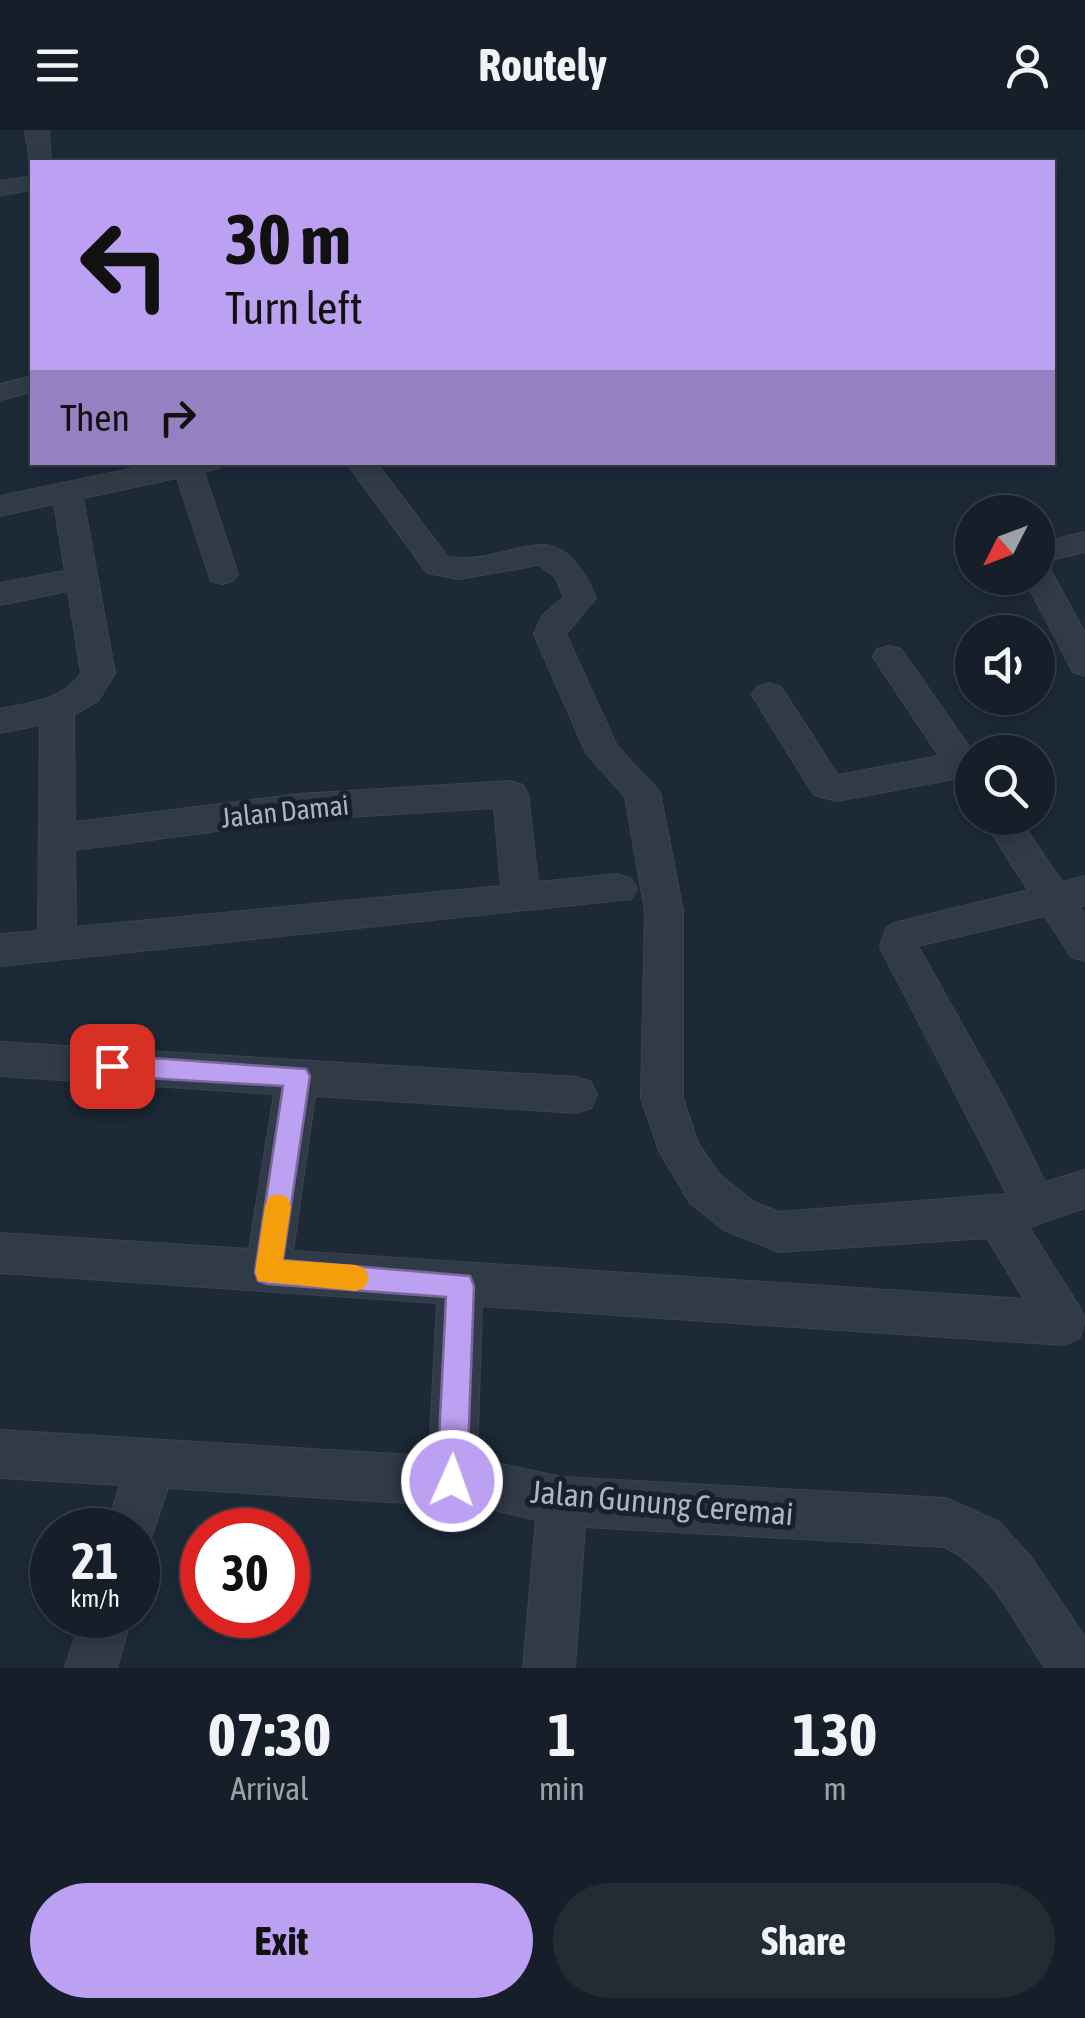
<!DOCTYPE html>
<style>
body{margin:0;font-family:"Asap Condensed",sans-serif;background:#232c35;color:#f1f3f6;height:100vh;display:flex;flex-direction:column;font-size:38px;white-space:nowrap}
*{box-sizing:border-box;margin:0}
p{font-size:32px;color:#9ea2a8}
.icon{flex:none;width:55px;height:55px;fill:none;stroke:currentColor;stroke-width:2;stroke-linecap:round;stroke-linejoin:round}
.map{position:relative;height:1538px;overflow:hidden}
.details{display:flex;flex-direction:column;background:#161f29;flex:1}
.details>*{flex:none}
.guide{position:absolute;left:30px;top:30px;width:1025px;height:305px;border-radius:0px;box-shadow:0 5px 15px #0003,0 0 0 2px #353d46;background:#bca0f2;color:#111;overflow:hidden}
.needle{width:65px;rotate:228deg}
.fabs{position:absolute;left:955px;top:365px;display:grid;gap:20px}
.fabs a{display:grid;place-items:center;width:100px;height:100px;border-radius:50%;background:#161f29;box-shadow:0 5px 15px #0003,0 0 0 2px #353d46;font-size:50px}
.speed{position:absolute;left:30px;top:1378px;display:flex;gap:20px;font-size:50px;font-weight:700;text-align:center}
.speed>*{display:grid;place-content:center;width:130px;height:130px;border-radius:50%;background:#161f29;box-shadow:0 5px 15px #0003,0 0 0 2px #353d46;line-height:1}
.speed small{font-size:25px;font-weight:400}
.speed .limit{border:15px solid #d22;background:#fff;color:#111}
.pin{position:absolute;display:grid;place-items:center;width:85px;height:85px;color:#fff;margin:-42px;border-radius:20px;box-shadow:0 5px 15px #0006}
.me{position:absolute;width:110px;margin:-55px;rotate:2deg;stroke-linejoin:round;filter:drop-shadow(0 0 8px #0008)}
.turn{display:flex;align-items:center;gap:35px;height:210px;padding:0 30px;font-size:45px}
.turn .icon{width:130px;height:130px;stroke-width:2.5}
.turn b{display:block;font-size:70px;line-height:85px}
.then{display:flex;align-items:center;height:95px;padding:0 30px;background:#0003;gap:20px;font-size:38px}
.eta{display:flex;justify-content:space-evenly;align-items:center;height:170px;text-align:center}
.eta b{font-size:60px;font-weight:700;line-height:70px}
.primary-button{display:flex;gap:20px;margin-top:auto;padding:20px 30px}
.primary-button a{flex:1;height:115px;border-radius:60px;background:#bca0f2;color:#111;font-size:40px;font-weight:700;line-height:115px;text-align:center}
.primary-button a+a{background:#232c35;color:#f1f3f6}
header{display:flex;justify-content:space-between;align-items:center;height:130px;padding:0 30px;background:#161f29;font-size:45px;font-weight:700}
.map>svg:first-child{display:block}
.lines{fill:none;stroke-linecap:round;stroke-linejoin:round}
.minor-casing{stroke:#3a4451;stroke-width:2}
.minor{fill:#313b47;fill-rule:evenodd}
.route{fill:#bca0f2;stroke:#7a689d;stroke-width:2.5}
.slow{fill:#f59e0b}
.labels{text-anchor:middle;stroke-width:10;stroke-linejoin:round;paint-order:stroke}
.street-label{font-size:28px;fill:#aab5c5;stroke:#17202b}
.near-street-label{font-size:32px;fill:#aab5c5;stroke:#17202b}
</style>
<header><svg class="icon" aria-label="menu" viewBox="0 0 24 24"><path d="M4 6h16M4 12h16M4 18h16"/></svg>Routely<svg class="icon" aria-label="person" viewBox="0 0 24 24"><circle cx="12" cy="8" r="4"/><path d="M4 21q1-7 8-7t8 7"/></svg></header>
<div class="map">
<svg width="1085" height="1538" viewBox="0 0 1085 1538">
<rect width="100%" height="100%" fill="#1d2937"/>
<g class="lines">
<defs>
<path id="minor" d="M25,0H49L51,32H32L31,37Z
M32,46V60L0,65V51Z
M32,246V262L0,270V254Z
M163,332H223L219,338L204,342L238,444L233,451L222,454L211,451L177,348L83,368L115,543L98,571L74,585L75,692L300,664L510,651L523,655L528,664L538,752L618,744L631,749L637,759L631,769L0,836V804L38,801L40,595L0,603V579C29,573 64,570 81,543L68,461L0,475V453L65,441L54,374L0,386V366ZM494,678L501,756L76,797L75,720L300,690Z
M346,332H376L448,427C517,437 555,373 596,468L566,504L617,616L660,662L683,781V968L698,1013L720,1045L754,1072L779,1082L1007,1064L880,817L886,798L894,793L1028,760L982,688H1019L1062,752L1085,746V776L1080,777L1085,785V831L1071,827L1045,786L918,816L1005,971L1045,1052L1085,1040V1078L1029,1097L1080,1178L1085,1189L1080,1208L1064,1215L482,1176L477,1329L562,1347L946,1368L999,1392L1031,1427L1085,1507V1538H1045C1017,1497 991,1438 944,1417L585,1397L575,1538H523L536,1390L486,1378L168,1358L148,1417L138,1422V1400H106L120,1355L0,1348V1300L429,1326L437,1173L0,1143V1103L249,1119L274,964L0,946V912L576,947L591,952L597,965L591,978L576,983L315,966L293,1121L1024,1169L987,1108L779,1122L724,1100L690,1073L659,1021L641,968L645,781L625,667L586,623L534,504L543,485L564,467L555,447L539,435L459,449L427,443Z
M1085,402V422L1038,433V413Z
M1038,434L1049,437L1085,503V546L1073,542L1024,448H1038Z
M889,516L901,519L973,622L972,661L960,657L954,649L837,671L814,665L752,565L757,557L769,553L781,557L838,645L939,626L873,527L877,519Z
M82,1485H132L117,1538H65Z"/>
</defs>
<use href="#minor" class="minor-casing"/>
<use href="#minor" class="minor"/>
</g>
<path class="route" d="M112,925L306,939L310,946L283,1130L470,1146L474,1156L467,1351L462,1362L452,1366L442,1362L437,1351L446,1167L268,1154L258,1151L255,1142L283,956L112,946L103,943L99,936L103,928Z"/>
<path class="slow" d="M278,1064L287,1067L291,1076L283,1130L356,1135L365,1139L369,1148L365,1157L356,1161L258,1151L255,1142L265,1076L269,1067Z"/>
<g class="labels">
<g class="street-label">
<text transform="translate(285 681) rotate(-6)" y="10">Jalan Damai</text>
</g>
<g class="near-street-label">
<text transform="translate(662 1373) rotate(5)" y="11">Jalan Gunung Ceremai</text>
</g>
</g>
</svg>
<div class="fabs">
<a><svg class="needle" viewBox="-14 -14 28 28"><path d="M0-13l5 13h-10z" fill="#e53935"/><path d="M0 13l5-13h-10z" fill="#9ea2a8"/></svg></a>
<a><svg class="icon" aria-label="sound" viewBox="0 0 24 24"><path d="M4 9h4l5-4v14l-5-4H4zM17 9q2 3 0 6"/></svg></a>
<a><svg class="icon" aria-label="search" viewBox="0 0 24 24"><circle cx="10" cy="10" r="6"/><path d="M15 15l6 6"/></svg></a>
</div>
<div class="speed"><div>21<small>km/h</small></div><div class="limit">30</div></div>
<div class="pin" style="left:112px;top:936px;background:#d93025"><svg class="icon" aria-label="arrive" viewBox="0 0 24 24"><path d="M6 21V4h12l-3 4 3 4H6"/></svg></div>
<svg class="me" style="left:452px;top:1351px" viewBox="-20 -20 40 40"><circle r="17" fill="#bca0f2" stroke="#fff" stroke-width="3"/><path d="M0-11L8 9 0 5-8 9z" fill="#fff"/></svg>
<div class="guide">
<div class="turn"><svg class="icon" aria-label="left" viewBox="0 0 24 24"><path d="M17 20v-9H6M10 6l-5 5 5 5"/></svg><div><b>30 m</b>Turn left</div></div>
<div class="then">Then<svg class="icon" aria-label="right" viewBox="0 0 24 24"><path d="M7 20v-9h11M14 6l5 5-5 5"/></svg></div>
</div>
</div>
<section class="details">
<div class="eta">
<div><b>07:30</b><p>Arrival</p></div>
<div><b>1</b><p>min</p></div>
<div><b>130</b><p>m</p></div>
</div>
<div class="primary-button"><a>Exit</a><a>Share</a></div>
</section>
